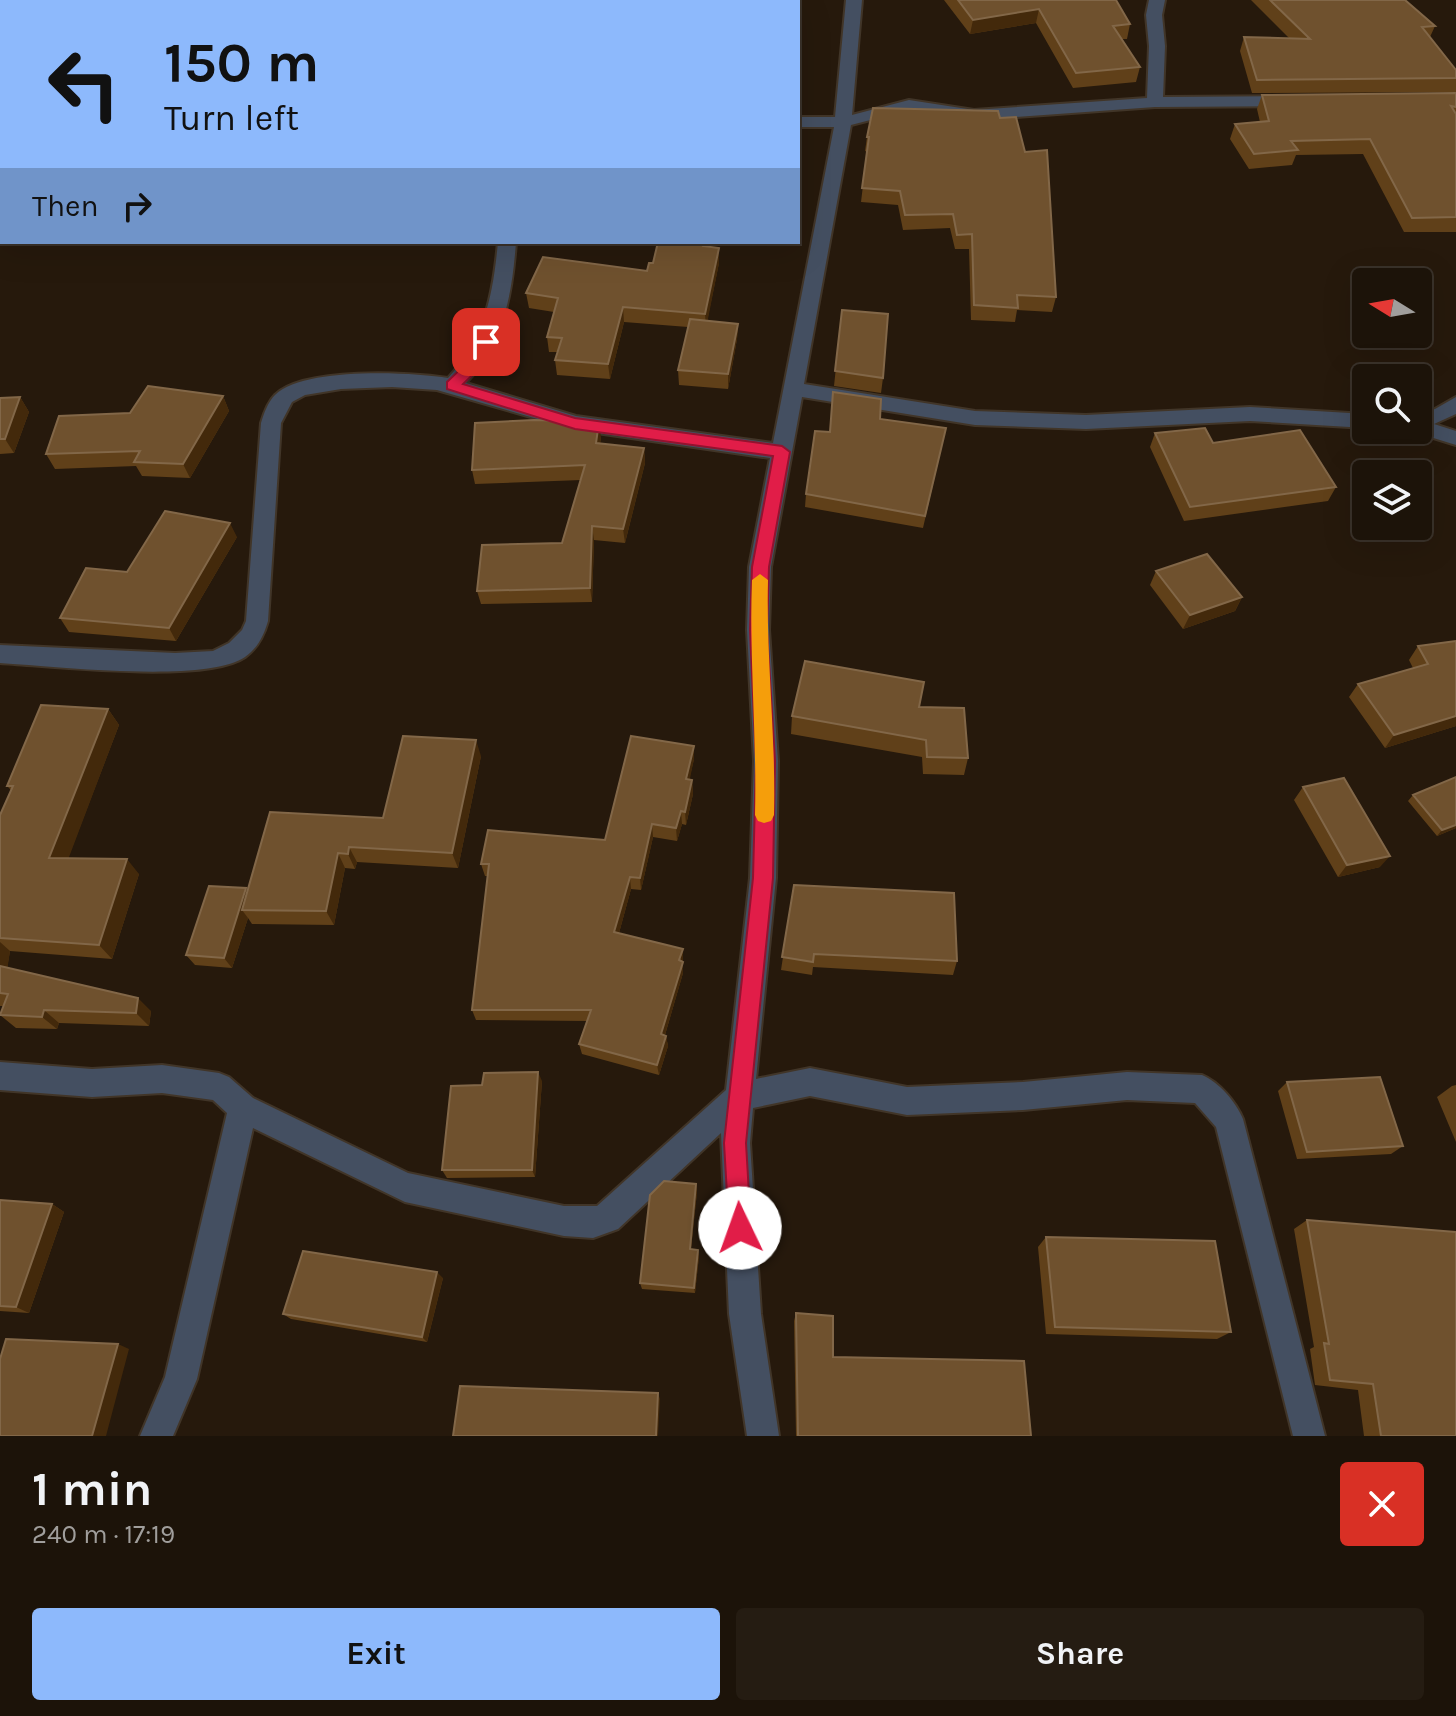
<!DOCTYPE html>
<meta charset="utf-8">
<style>
body{margin:0;font-family:Karla,sans-serif;background:#251c12;color:#f1f3f6;height:100vh;display:flex;flex-direction:column;font-size:30px;white-space:nowrap}
*{box-sizing:border-box;margin:0}
p{font-size:26px;color:#a09e9c}
.icon{flex:none;width:44px;height:44px;fill:none;stroke:currentColor;stroke-width:2;stroke-linecap:round;stroke-linejoin:round}
.map{position:relative;height:1436px;overflow:hidden}
.details{display:flex;flex-direction:column;background:#1c1309;flex:1}
.details>*{flex:none}
.guide{position:absolute;left:0px;top:0px;width:800px;height:244px;box-shadow:0 8px 32px #0002,0 0 0 2px #3a322a;background:#8db9fc;color:#111;overflow:hidden}
.needle{width:52px;rotate:281deg}
.buttons{position:absolute;left:1352px;top:268px;display:grid;gap:16px}
.buttons a{display:grid;place-items:center;width:80px;height:80px;border-radius:8px;background:#1c1309;box-shadow:0 8px 32px #0002,0 0 0 2px #3a322a;font-size:40px}
.pin{position:absolute;display:grid;place-items:center;width:68px;height:68px;color:#fff;margin:-34px;border-radius:16px;box-shadow:0 4px 12px #0006}
.me{position:absolute;width:88px;margin:-44px;rotate:357deg;stroke-linejoin:round;filter:drop-shadow(0 0 6px #0008)}
.turn{display:flex;align-items:center;gap:28px;height:168px;padding:0 32px;font-size:36px}
.turn .icon{width:104px;height:104px;stroke-width:2.5}
.turn b{display:block;font-size:56px;line-height:68px}
.then{display:flex;align-items:center;height:76px;padding:0 32px;background:#0003;gap:16px;font-size:30px}
.round{display:grid;place-items:center;flex:none;width:84px;height:84px;border-radius:8px;background:#251c12}
.head{display:flex;align-items:center;justify-content:space-between;height:136px;padding:0 32px}
h1{font-size:48px;font-weight:700;line-height:60px}
.action{display:flex;gap:16px;margin-top:auto;padding:16px 32px}
.action a{flex:1;height:92px;border-radius:8px;background:#8db9fc;color:#111;font-size:32px;font-weight:700;line-height:92px;text-align:center}
.action a+a{background:#251c12;color:#f1f3f6}
.map>svg:first-child{display:block}
.lines{fill:none;stroke-linecap:round;stroke-linejoin:round}
.street-casing{stroke:#413528;stroke-width:4}
.street{fill:#444f61;fill-rule:evenodd}
.wall{fill:#604019}
.shaded-wall{fill:#43290b}
.building{fill:#6f512e;stroke:#826748;stroke-width:2}
.route{fill:#e11d48;stroke:#92132f;stroke-width:2}
.slow{fill:#f59e0b}
</style>
<div class="map">
<svg width="1456" height="1436" viewBox="0 0 1456 1436">
<rect width="100%" height="100%" fill="#26190c"/>
<g class="lines">
<defs>
<path id="street" d="M348,0H364L347,2Z
M580,0H596V2H580Z
M846,0H862L852,115L909,100L974,110L1147,98L1149,46L1146,15L1149,0H1165L1162,15L1165,46L1163,97L1292,96L1300,101L1292,106L1155,107L974,120L909,110L851,125L804,384L975,411L1086,415L1250,407L1366,414V428L1250,421L1086,429L975,425L802,397L771,567L769,630L778,761L776,878L756,1079L810,1068L907,1087L1023,1082L1127,1072L1202,1075C1219,1082 1236,1102 1243,1119L1325,1436H1293L1216,1127L1195,1103L1127,1100L1023,1110L907,1115L810,1096L753,1108L750,1143L761,1314L779,1436H747L729,1314L721,1133L618,1229L593,1238L564,1236L405,1202L253,1128L197,1379L173,1436H140L165,1377L227,1113L213,1100L162,1093L92,1097L0,1090V1062L92,1069L162,1065L219,1073L229,1077L253,1098L408,1173L564,1206H597L726,1090L750,878L754,761L747,630L749,567L770,458L576,430L437,390L392,387L341,389L305,395L292,402L281,423L268,621C264,635 258,648 245,657C206,684 52,666 0,663V645L175,653L213,651L229,643L242,630L246,621L261,423C264,413 268,402 275,395C303,367 410,372 448,378C485,338 493,295 498,242H516C512,295 504,342 466,383L576,416L773,443L834,127H798V117H835Z
M1456,397V414L1434,424L1456,431V445L1411,431L1418,430V413L1435,409Z"/>
</defs>
<use href="#street" class="street-casing"/>
<use href="#street" class="street"/>
</g>
<path class="wall" d="M944,0H1116L1130,24L1127,39H1122L1140,67L1136,82L1073,88L1036,23L970,34Z
M1251,0H1405L1435,26L1430,37L1456,70V92L1252,93L1240,51L1244,37L1290,39Z
M1456,93V232H1404L1363,154L1296,155L1292,165L1249,169L1230,139L1235,124L1260,122L1257,109L1262,95Z
M873,108L1056,297L1052,312L1017,310L1015,322L971,320L969,249H955L950,228L903,230L898,205L861,202L867,152L865,151L867,137Z
M707,247L719,263L707,321L738,324L737,339L728,389L679,385L678,370L688,327L624,322L610,379L557,375L555,360L558,352H549L547,337L554,312L529,308L526,293L647,271L653,263Z
M842,310L883,378L881,393L834,386Z
M223,396L229,411L190,478L142,476L136,466L55,469L46,454L130,413Z
M20,397L29,412L14,453L0,454V398Z
M880,419L946,428L923,528L805,507L806,494L830,432Z
M1155,433L1336,487L1328,501L1184,521L1150,447Z
M601,437L600,444L644,448L645,463L625,543L594,540L592,602L481,604L477,591L562,543L581,480L475,484L472,470Z
M237,537L176,641L69,632L60,618L127,572Z
M1156,571L1242,597L1235,611L1183,629L1150,585Z
M1456,641V726L1385,748L1349,697L1358,684L1413,668L1409,660L1418,646Z
M919,707L968,758L964,775L923,774L922,757L791,734L792,716Z
M108,709L119,725L68,858L139,874L112,959L10,951L7,968L151,1011L149,1026L59,1023L57,1029L16,1028L0,1015L3,1006H0V815L11,790L7,786Z
M481,756L458,868L357,862L355,869L345,868L334,925L252,924L248,918L232,968L195,965L186,955L247,891L383,818Z
M694,759L689,780H692L693,794L686,825L682,824L677,841L653,837L641,890L631,889L619,933L683,949V973L665,1035L666,1036L668,1046L659,1075L582,1054L579,1044L588,1021L476,1020L472,1010L488,876H485L481,864L605,840Z
M1456,777V828L1437,836L1408,801L1413,795Z
M1303,787L1380,867L1338,877L1294,800Z
M794,885L957,961L953,975L813,967L812,975L781,970Z
M542,1081L535,1177L447,1178L442,1170L482,1085Z
M1287,1082L1403,1146L1391,1154L1297,1159L1278,1091Z
M1456,1085V1142L1437,1097L1452,1086Z
M696,1184L697,1192L691,1249L698,1250L699,1256L695,1293L642,1289L640,1283Z
M0,1200L52,1204L64,1212L29,1313L0,1311Z
M1307,1220L1456,1436H1364L1358,1390L1315,1385L1310,1349L1314,1347L1294,1229Z
M1046,1237L1231,1332L1217,1339L1046,1334L1038,1247Z
M443,1278L427,1342L291,1319L283,1314Z
M796,1313L833,1357L1031,1436H796L794,1321Z"/>
<path class="shaded-wall" d="M1039,9L1036,23L970,34L973,20Z
M719,248V263L706,329L705,314Z
M623,307L624,322L610,379L608,364Z
M738,324L737,339L728,389V374Z
M223,396L229,411L190,478L183,464Z
M20,397L29,412L14,453L5,439Z
M599,422L601,437L598,458L596,443Z
M644,448L645,463L625,543L623,529Z
M230,523L237,537L176,641L169,628Z
M592,526L594,540L592,602L590,588Z
M1242,597L1235,611L1183,629L1190,615Z
M108,709L119,725L63,873L49,858Z
M1456,716V726L1385,748L1394,735Z
M476,740L481,756L458,868L452,853Z
M694,746V759L687,793L686,779Z
M692,780L693,794L686,825L685,812Z
M681,811L682,824L677,841L676,828Z
M652,824L653,837L641,890L640,878Z
M1456,825V828L1437,836L1442,830Z
M349,847L357,862L355,869L348,854Z
M338,853L345,868L334,925L326,911Z
M1390,856L1380,867L1338,877L1347,865Z
M127,859L139,874L112,959L99,945Z
M630,877L631,889L616,944L614,932Z
M246,888L253,900L242,910L248,918L232,968L224,958Z
M0,942L10,951L6,978L0,973Z
M683,949V973L662,1045L661,1034Z
M138,998L151,1011L149,1026L136,1013Z
M44,1010L59,1023L57,1029L42,1017Z
M666,1036L668,1046L659,1075L657,1065Z
M538,1072L542,1081L535,1177L532,1170Z
M696,1184L697,1192L690,1256V1249Z
M52,1204L64,1212L29,1313L16,1307Z
M698,1250L699,1256L695,1293L694,1288Z
M437,1272L443,1278L427,1342L422,1337Z
M118,1344L129,1349L106,1436H92Z
M658,1393L660,1399L658,1436H656Z"/>
<path class="building" d="M271,0H314L313,2H270Z
M379,0H518L517,2H379Z
M624,0H706V2H623Z
M958,0H1116L1130,24L1113,26L1140,67L1076,73L1039,9L973,20Z
M1270,0H1405L1435,26L1422,27L1456,70V78L1257,80L1244,37L1310,39Z
M1456,93V107L1451,106L1456,114V217L1412,218L1370,139L1291,141L1298,150L1254,154L1235,124L1269,121L1262,95Z
M873,108L998,111L1000,118L1016,117L1025,152L1047,150L1056,297L1017,295L1018,308L974,305L972,234L957,235L953,214L905,215L900,191L862,188L869,137H867Z
M658,242H704L703,246L719,248L705,314L623,307L608,364L555,360L562,338L547,337L558,298L526,293L543,257L647,271L649,263H653Z
M842,310L888,314L883,378L835,371Z
M690,319L738,324L728,374L678,370Z
M148,386L223,396L183,464L134,462L140,451L46,454L59,416L130,413Z
M833,392L881,399L880,419L946,428L925,516L806,494L815,431L830,432Z
M20,397L5,439H0V398Z
M534,420L599,422L596,443L644,448L623,529L592,526L590,588L477,591L482,545L562,543L585,465L472,470L475,423Z
M1205,428L1213,443L1300,430L1336,487L1190,507L1155,433Z
M165,511L230,523L169,628L60,618L86,568L127,572Z
M1207,554L1242,597L1190,615L1156,571Z
M1456,641V716L1394,735L1358,684L1428,664L1418,646Z
M805,661L924,682L919,707L964,708L968,758L927,757L926,740L792,716Z
M41,705L108,709L49,858L127,859L99,945L0,938V815L13,786H7Z
M403,736L476,740L452,853L349,847L348,854L338,853L326,911L242,910L270,812L383,818Z
M631,736L694,746L686,779L692,780L685,812L681,811L676,828L652,824L640,878L630,877L614,932L683,949L679,960L683,962L661,1034L666,1036L657,1065L579,1044L591,1010H472L489,864H481L488,830L605,840Z
M1456,777V825L1442,830L1413,795Z
M1344,778L1390,856L1347,865L1303,787Z
M794,885L954,893L957,961L814,954L813,962L782,957Z
M209,886L246,888L224,958L186,955Z
M0,966L138,998L136,1013L44,1010L42,1017L0,1015L8,994L0,993Z
M538,1072L532,1170H442L451,1086L482,1085L484,1073Z
M1380,1077L1403,1146L1307,1152L1287,1082Z
M664,1181L696,1184L690,1249L698,1250L694,1288L640,1283L650,1195Z
M0,1200L52,1204L16,1307L0,1306Z
M1307,1220L1456,1232V1436H1381L1373,1384L1330,1380L1324,1343L1329,1344Z
M1046,1237L1215,1241L1231,1332L1055,1327Z
M303,1251L437,1272L422,1337L283,1314Z
M796,1313L833,1316V1357L1024,1361L1031,1436H798Z
M6,1339L118,1344L92,1436H0V1359Z
M460,1386L658,1393L656,1436H453Z"/>
<path class="route" d="M486,337L494,342L483,365L463,384L575,418L782,446L790,452L769,567L767,630L775,761L773,878L746,1143L751,1228L748,1237L740,1240L732,1237L729,1228L724,1143L753,878L756,761L750,630L752,567L773,456L575,429L447,389V382L471,359L481,339Z"/>
<path class="slow" d="M760,574L768,580C766,659 776,737 774,815L771,821L764,823L758,821L755,815C757,737 749,659 752,580Z"/>
</svg>
<div class="buttons">
<a><svg class="needle" viewBox="-14 -14 28 28"><path d="M0-13l5 13h-10z" fill="#e53935"/><path d="M0 13l5-13h-10z" fill="#a09e9c"/></svg></a>
<a><svg class="icon" aria-label="search" viewBox="0 0 24 24"><circle cx="10" cy="10" r="6"/><path d="M15 15l6 6"/></svg></a>
<a><svg class="icon" aria-label="layers" viewBox="0 0 24 24"><path d="M12 4l9 5-9 5-9-5zM3 14l9 5 9-5"/></svg></a>
</div>
<div class="pin" style="left:486px;top:342px;background:#d93025"><svg class="icon" aria-label="arrive" viewBox="0 0 24 24"><path d="M6 21V4h12l-3 4 3 4H6"/></svg></div>
<svg class="me" style="left:740px;top:1228px" viewBox="-20 -20 40 40"><circle r="19" fill="#fff"/><path d="M0-13L10 11 0 6-10 11z" fill="#e11d48"/></svg>
<div class="guide">
<div class="turn"><svg class="icon" aria-label="left" viewBox="0 0 24 24"><path d="M17 20v-9H6M10 6l-5 5 5 5"/></svg><div><b>150 m</b>Turn left</div></div>
<div class="then">Then<svg class="icon" aria-label="right" viewBox="0 0 24 24"><path d="M7 20v-9h11M14 6l5 5-5 5"/></svg></div>
</div>
</div>
<section class="details">
<div class="head"><div><h1>1 min</h1><p>240 m · 17:19</p></div><a class="round" style="background:#d93025;color:#fff"><svg class="icon" aria-label="close" viewBox="0 0 24 24"><path d="M6 6l12 12M18 6L6 18"/></svg></a></div>
<div class="action"><a>Exit</a><a>Share</a></div>
</section>
